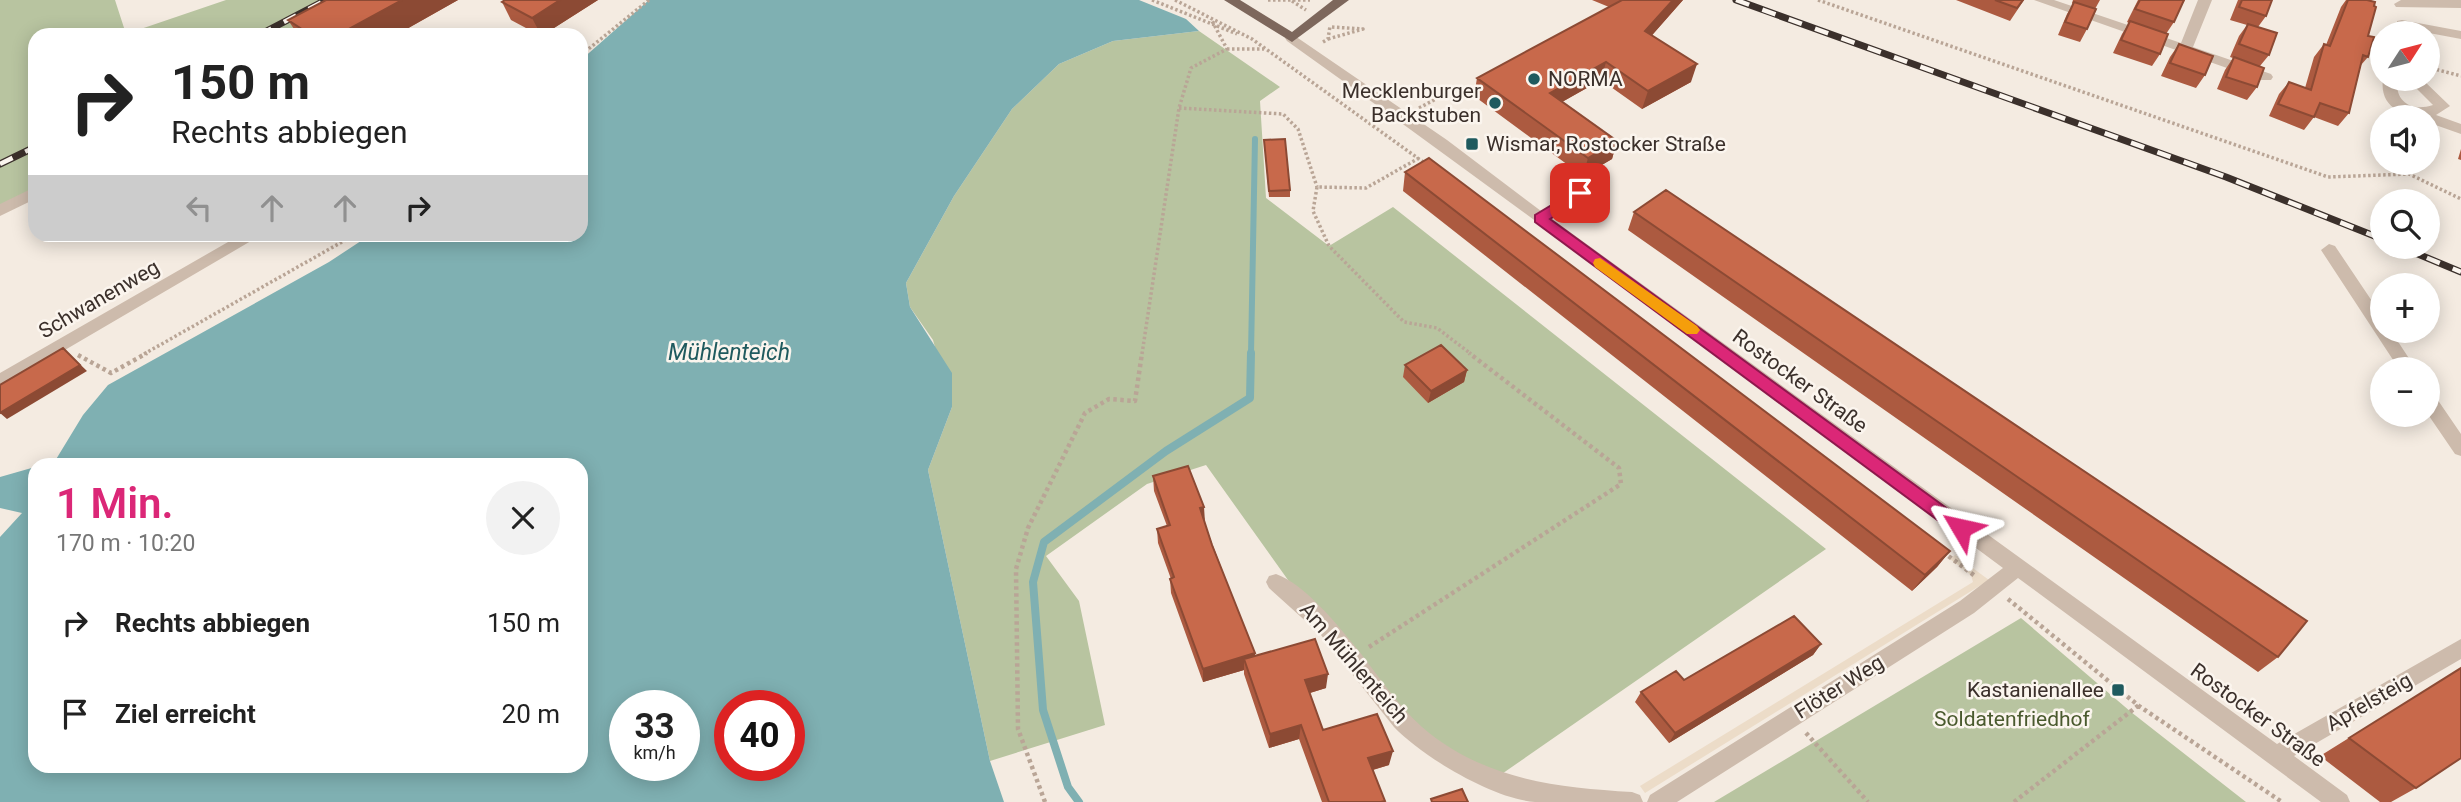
<!DOCTYPE html>
<html lang="de">
<meta charset="utf-8">
<style>
body{margin:0;font-family:Roboto,sans-serif;background:#f2f2f2;color:#222;height:100vh;display:flex;flex-direction:column;font-size:26px;white-space:nowrap}
*{box-sizing:border-box;margin:0}
p{font-size:23px;color:#767676}
.icon{flex:none;width:38px;height:38px;fill:none;stroke:currentColor;stroke-width:2;stroke-linecap:round;stroke-linejoin:round}
.map{position:relative;flex:1;overflow:hidden}
.side{position:absolute;left:28px;top:458px;width:560px;height:315px;display:flex;flex-direction:column;background:#fff;border-radius:21px;box-shadow:0 4px 18px #0003}
.side>*{flex:none}
.top-card{position:absolute;left:28px;top:28px;width:560px;height:214px;border-radius:21px;box-shadow:0 4px 18px #0003;background:#fff;color:#222;overflow:hidden}
.needle{width:46px;rotate:54deg}
.tools{position:absolute;left:2370px;top:21px;display:grid;gap:14px}
.tools a{display:grid;place-items:center;width:70px;height:70px;border-radius:50%;background:#fff;box-shadow:0 4px 18px #0003;font-size:35px}
.speed{position:absolute;left:609px;top:690px;display:flex;gap:14px;font-size:35px;font-weight:700;text-align:center}
.speed>*{display:grid;place-content:center;width:91px;height:91px;border-radius:50%;background:#fff;box-shadow:0 4px 18px #0003;line-height:1}
.speed small{font-size:18px;font-weight:400}
.speed .limit{border:10px solid #d22;background:#fff;color:#111}
.pin{position:absolute;display:grid;place-items:center;width:60px;height:60px;color:#fff;margin:-30px;border-radius:14px;box-shadow:0 4px 10px #0006}
.me{position:absolute;width:77px;margin:-38px;rotate:306deg;stroke-linejoin:round;filter:drop-shadow(0 0 5px #0008)}
.turn{display:flex;align-items:center;gap:24px;height:147px;padding:0 28px;font-size:32px}
.turn .icon{width:91px;height:91px;stroke-width:2.5}
.turn b{display:block;font-size:49px;line-height:60px}
.lanes{display:flex;align-items:center;height:66px;padding:0 28px;background:#0003;justify-content:center;gap:35px;direction:ltr}
.lanes .off{opacity:.35}
.round{display:grid;place-items:center;flex:none;width:74px;height:74px;border-radius:37px;background:#f2f2f2}
.head{display:flex;align-items:center;justify-content:space-between;height:119px;padding:0 28px}
h1{font-size:42px;font-weight:600;line-height:52px;color:#db2777}
ul{padding:0;list-style:none}
li{display:flex;align-items:center;gap:21px;height:91px;padding:0 28px}
li div{flex:1}
li b{display:block;font-size:26px}
li em{font-style:normal}
.map>svg:first-child{display:block}
.green{fill:#b8c4a0}
.plaza{fill:#ecdcc8}
.water{fill:#7fb0b2;fill-rule:evenodd}
.lines{fill:none;stroke-linecap:round;stroke-linejoin:round}
.stream-far1{stroke:#7fb0b2;stroke-width:6}
.stream{stroke:#7fb0b2;stroke-width:8}
.path-far1{stroke:#b9a596;stroke-width:3.5;stroke-dasharray:2.5 2.5;stroke-linecap:butt}
.path{stroke:#b9a596;stroke-width:4.5;stroke-dasharray:3.5 3.5;stroke-linecap:butt}
.minor{fill:#cdbbac;fill-rule:evenodd}
.major{fill:#7d675c;fill-rule:evenodd}
.rail-casing{stroke:#3b302b;stroke-width:7}
.rail{stroke:#fbf5ee;stroke-width:4.5;stroke-dasharray:14;stroke-linecap:butt}
.wall{fill:#ac5a40}
.shaded-wall{fill:#8c4a34}
.building{fill:#c8694b;stroke:#8c4a34;stroke-width:2}
.route{fill:#db2777;stroke:#8e194d;stroke-width:2}
.slow{fill:#f59e0b}
.poi-dot{fill:#1f5a5e;stroke:#fbf5ee;stroke-width:2.5}
.labels{text-anchor:middle;stroke-width:5;stroke-linejoin:round;paint-order:stroke}
.poi-label{font-size:21px;fill:#3b302b;stroke:#fbf5ee;text-anchor:start}
.street-label{font-size:21px;fill:#3b302b;stroke:#fbf5ee}
.park-label{font-size:21px;fill:#4a5a2e;stroke:#fbf5ee}
.water-label{font-size:23px;font-style:italic;fill:#1f5a5e;stroke:#fbf5ee}
</style>
<div class="map">
<svg width="2461" height="802" viewBox="0 0 2461 802">
<rect width="100%" height="100%" fill="#f4ebe1"/>
<path class="green" d="M0,0H115L126,34L226,0H363L298,35H35V192L0,211Z
M1199,31L1280,87L1260,101L1266,198L1329,246L1393,207L1826,549L1496,778L1452,762L1303,601L1206,465L1147,484L1046,556L1079,601L1105,725L990,761L928,470L952,407L933,340L910,307L906,283L954,196L1012,109L1059,64L1113,41Z
M2021,618L2131,712L2246,802H1714Z"/>
<path class="plaza" d="M1955,555L1989,580L1645,793L1640,786L1973,582L1971,575L1950,559Z"/>
<path class="water" d="M649,0H1139L1186,19L1199,31L1113,41L1059,64L1012,109L954,196L906,283L910,307L952,373V407L928,470L990,761L1004,802H0V537L22,513L0,508V477L35,467V766H581V466L41,465L55,461L83,415L108,385L329,262L370,235L581,234V60ZM684,705V765H625V705ZM789,705V765H730V705Z"/>
<g class="lines">
<path class="stream-far1" d="M1251,354L1255,139"/>
<path class="stream" d="M1079,802L1068,787L1043,710L1033,582L1044,542L1166,451L1250,398L1251,353"/>
<path class="path-far1" d="M1152,0L1237,34
M1175,0L1252,39L1426,164
M1268,0H1310
M1818,0L2328,177L2409,174L2461,199
M1292,1L1306,10
M1328,39L1363,29L1332,27
M1323,42L1328,39L1330,26
M1227,49H1264
M581,55L649,0
M2427,67L2461,76
M1179,108L1283,114L1298,129L1317,187
M1419,108L1449,92
M1419,158L1366,188L1317,187L1313,211L1329,246L1404,322L1437,328L1471,354
M144,354L356,234
M1142,354L1179,108L1191,68L1227,49L1211,19"/>
<path class="path" d="M78,355L111,373L147,353
M1943,552L1975,576
M2008,599L2139,706L2282,802
M1369,647L1621,484L1619,468L1469,353
M1806,733L1868,802
M1045,802L1018,729L1016,569L1028,528L1085,413L1109,399L1135,401L1142,353
M2014,802L2139,705"/>
<path class="minor" d="M2034,0H2054L2181,43L2198,0H2212L2193,47L2271,74L2273,77L2271,80H2261Z
M2401,0H2461V8L2396,7L2394,4Z
M2402,20L2461,31V39L2397,27V21Z
M1292,34L1447,140L1541,211L1575,189H1585L1588,193L1585,197L1552,219L2277,744L2461,639V659L2294,756L2347,795L2350,802H2321L2018,578L1974,613L1677,802H1647L1650,795L1960,601L2003,568C1764,391 1529,213 1287,41L1285,38Z
M2383,79H2397C2395,102 2411,112 2433,105L2407,79H2422L2450,106L2436,115L2461,124V134L2427,122V117C2403,117 2379,107 2383,79Z
M35,187V199L0,216V204Z
M242,234H263L0,388V373Z
M2329,244L2335,246L2382,316V331H2391L2416,369H2399L2321,250Z
M2427,391L2433,393L2461,434V456L2455,454L2427,413Z
M1276,574C1304,584 1335,622 1354,645C1376,672 1396,704 1422,727C1484,780 1555,787 1632,792L1640,795L1643,802C1607,802 1570,802 1535,802C1493,799 1423,757 1394,727L1321,635L1269,588L1266,582L1269,576Z"/>
<path class="major" d="M1224,0H1240L1292,32L1333,0H1349L1292,42Z"/>
<defs>
<path id="rail" d="M1736,0L2226,177L2382,239
M259,35L326,0
M0,164L35,147
M2401,247L2461,272"/>
</defs>
<use href="#rail" class="rail-casing"/>
<use href="#rail" class="rail"/>
</g>
<path class="wall" d="M326,0H458L396,35H298L288,20Z
M505,0H598L543,35H539L511,20L502,2Z
M1592,0H1683L1652,35L1691,82L1642,109L1601,80L1562,102L1617,141L1612,159L1583,176L1474,96L1477,78L1609,7Z
M1956,0H2024L2010,21Z
M2073,0H2100L2095,9L2087,29L2080,42L2058,35L2067,14L2073,4L2072,3Z
M2138,0H2185L2180,8L2174,22L2166,34L2160,54L2152,66L2113,53L2122,34L2129,23L2127,22Z
M2238,0H2272L2266,16L2258,27L2269,55L2260,66L2257,87L2247,100L2217,89L2225,70L2233,58L2230,57L2239,36L2247,25L2230,20Z
M2346,0H2367L2368,36V57L2361,65L2349,113L2338,126L2314,117L2304,130L2269,116L2279,94L2289,82L2305,88L2314,57L2324,44L2326,45L2341,7Z
M2179,44L2205,75L2196,88L2161,76L2170,57Z
M1264,140L1290,190V197H1269Z
M2461,149V160L2458,159Z
M1405,172L1950,551L1937,567L1912,591L1403,191Z
M1634,212L2278,657L2258,672L1628,230Z
M1405,365L1467,370L1464,382L1428,403L1403,377Z
M1153,476L1204,522L1255,656L1326,688L1310,693L1323,730L1389,765L1373,770L1385,802H1322L1299,739L1269,748L1244,674V670L1203,682L1171,593L1170,579H1171L1158,543L1157,529L1167,526L1154,491Z
M1821,644L1813,655L1669,743L1635,702L1641,692Z
M2461,668L2416,788L2391,802H2380L2320,756Z"/>
<path class="shaded-wall" d="M402,0H458L396,35H338Z
M560,0H598L543,35H541L532,18Z
M1673,0H1683L1640,49L1645,31Z
M1606,62L1601,80L1546,111L1550,93Z
M1697,64L1691,82L1642,109L1648,91Z
M1617,141L1612,159L1583,176L1588,158Z
M63,348L87,371L7,419L0,413Z
M1467,370L1464,382L1428,403L1431,391Z
M1204,507L1205,522L1200,508Z
M1950,551L1937,567L1912,591L1925,575Z
M1821,644L1813,655L1669,743L1675,733Z
M1255,653V666L1244,659V670L1203,682V669Z
M1328,674L1326,688L1303,695L1305,680Z
M1301,725L1299,739L1269,748L1270,734Z
M1393,751L1389,765L1365,772L1368,758Z"/>
<path class="building" d="M326,0H402L338,35H311L288,20Z
M505,0H560L532,18L502,2Z
M1622,0H1673L1645,31L1697,64L1648,91L1606,62L1550,93L1617,141L1588,158L1477,78Z
M1995,0H2023L2017,8Z
M2140,0H2184L2174,22L2135,9Z
M2242,0H2272L2266,16L2239,7Z
M2348,0H2367L2375,2L2374,6L2376,7L2368,36L2374,37L2368,57L2363,55L2349,113L2320,103L2314,117L2278,104L2289,82L2311,90L2324,44L2330,46Z
M2074,2L2096,9L2087,29L2065,22Z
M2130,21L2168,34L2160,54L2121,40Z
M2248,24L2277,33L2269,55L2239,44Z
M2179,44L2213,56L2205,75L2170,63Z
M2234,57L2264,68L2257,87L2226,77Z
M1285,139L1290,190L1269,191L1264,140Z
M1429,158L1950,551L1925,575L1405,172Z
M1666,190L2307,621L2278,657L1634,212Z
M1441,345L1467,370L1431,391L1405,365Z
M63,348L80,365L0,413V385Z
M1188,466L1204,507L1200,508L1212,545L1255,653L1203,669L1170,579L1174,577L1157,529L1170,525L1153,476Z
M1794,616L1821,644L1675,733L1641,692L1676,671L1684,680Z
M1315,639L1328,674L1305,680L1323,730L1377,714L1393,751L1368,758L1385,801L1381,802H1329L1301,725L1270,734L1244,659Z
M2461,668V758L2416,788L2349,738Z
M1462,789L1468,802H1432L1431,799Z"/>
<path class="route" d="M1580,188L1585,189V196L1550,219L1967,523L1970,528L1967,533L1961,535L1955,533L1535,222V215Z"/>
<path class="slow" d="M1600,258L1697,326L1700,330L1697,334H1687L1595,267L1593,263L1595,259Z"/>
<g class="poi-dot">
<circle cx="1534" cy="79" r="7"/>
<circle cx="1495" cy="103" r="7"/>
<rect x="1465" y="137" width="14" height="14" rx="3.5"/>
<rect x="2111" y="683" width="14" height="14" rx="3.5"/>
</g>
<g class="labels">
<g class="poi-label">
<text x="1548" y="86">NORMA</text>
<text x="1481" y="98" text-anchor="end">Mecklenburger<tspan x="1481" dy="24">Backstuben</tspan></text>
<text x="1486" y="151">Wismar, Rostocker Straße</text>
<text x="2104" y="697" text-anchor="end">Kastanienallee</text>
</g>
<g class="street-label">
<text transform="translate(99 299) rotate(-30)" y="7">Schwanenweg</text>
<text transform="translate(1800 381) rotate(36)" y="7">Rostocker Straße</text>
<text transform="translate(1354 663) rotate(49)" y="7">Am Mühlenteich</text>
<text transform="translate(1839 687) rotate(-32)" y="7">Flöter Weg</text>
<text transform="translate(2369 702) rotate(-30)" y="7">Apfelsteig</text>
<text transform="translate(2258 715) rotate(36)" y="7">Rostocker Straße</text>
</g>
<g class="park-label">
<text x="2012" y="726">Soldatenfriedhof</text>
</g>
<g class="water-label">
<text x="729" y="360">Mühlenteich</text>
</g>
</g>
</svg>
<div class="tools">
<a><svg class="needle" viewBox="-14 -14 28 28"><path d="M0-13l5 13h-10z" fill="#e53935"/><path d="M0 13l5-13h-10z" fill="#767676"/></svg></a>
<a><svg class="icon" aria-label="sound" viewBox="0 0 24 24"><path d="M4 9h4l5-4v14l-5-4H4zM17 9q2 3 0 6"/></svg></a>
<a><svg class="icon" aria-label="search" viewBox="0 0 24 24"><circle cx="10" cy="10" r="6"/><path d="M15 15l6 6"/></svg></a>
<a>+</a>
<a>−</a>
</div>
<div class="speed"><div>33<small>km/h</small></div><div class="limit">40</div></div>
<div class="pin" style="left:1580px;top:193px;background:#d93025"><svg class="icon" aria-label="arrive" viewBox="0 0 24 24"><path d="M6 21V4h12l-3 4 3 4H6"/></svg></div>
<svg class="me" style="left:1961px;top:528px" viewBox="-20 -20 40 40"><path d="M0-17L14 15 0 8-14 15z" fill="#db2777" stroke="#fff" stroke-width="4"/></svg>
<div class="top-card">
<div class="turn"><svg class="icon" aria-label="right" viewBox="0 0 24 24"><path d="M7 20v-9h11M14 6l5 5-5 5"/></svg><div><b>150 m</b>Rechts abbiegen</div></div>
<div class="lanes"><svg class="icon off" aria-label="left" viewBox="0 0 24 24"><path d="M17 20v-9H6M10 6l-5 5 5 5"/></svg><svg class="icon off" aria-label="ahead" viewBox="0 0 24 24"><path d="M12 20V5M6 11l6-6 6 6"/></svg><svg class="icon off" aria-label="ahead" viewBox="0 0 24 24"><path d="M12 20V5M6 11l6-6 6 6"/></svg><svg class="icon" aria-label="right" viewBox="0 0 24 24"><path d="M7 20v-9h11M14 6l5 5-5 5"/></svg></div>
</div>
<section class="side">
<div class="head"><div><h1>1 Min.</h1><p>170 m · 10:20</p></div><a class="round"><svg class="icon" aria-label="close" viewBox="0 0 24 24"><path d="M6 6l12 12M18 6L6 18"/></svg></a></div>
<ul>
<li><svg class="icon" aria-label="right" viewBox="0 0 24 24"><path d="M7 20v-9h11M14 6l5 5-5 5"/></svg><div><b>Rechts abbiegen</b></div><em>150 m</em></li>
<li><svg class="icon" aria-label="arrive" viewBox="0 0 24 24"><path d="M6 21V4h12l-3 4 3 4H6"/></svg><div><b>Ziel erreicht</b></div><em>20 m</em></li>
</ul>
</section>
</div>
